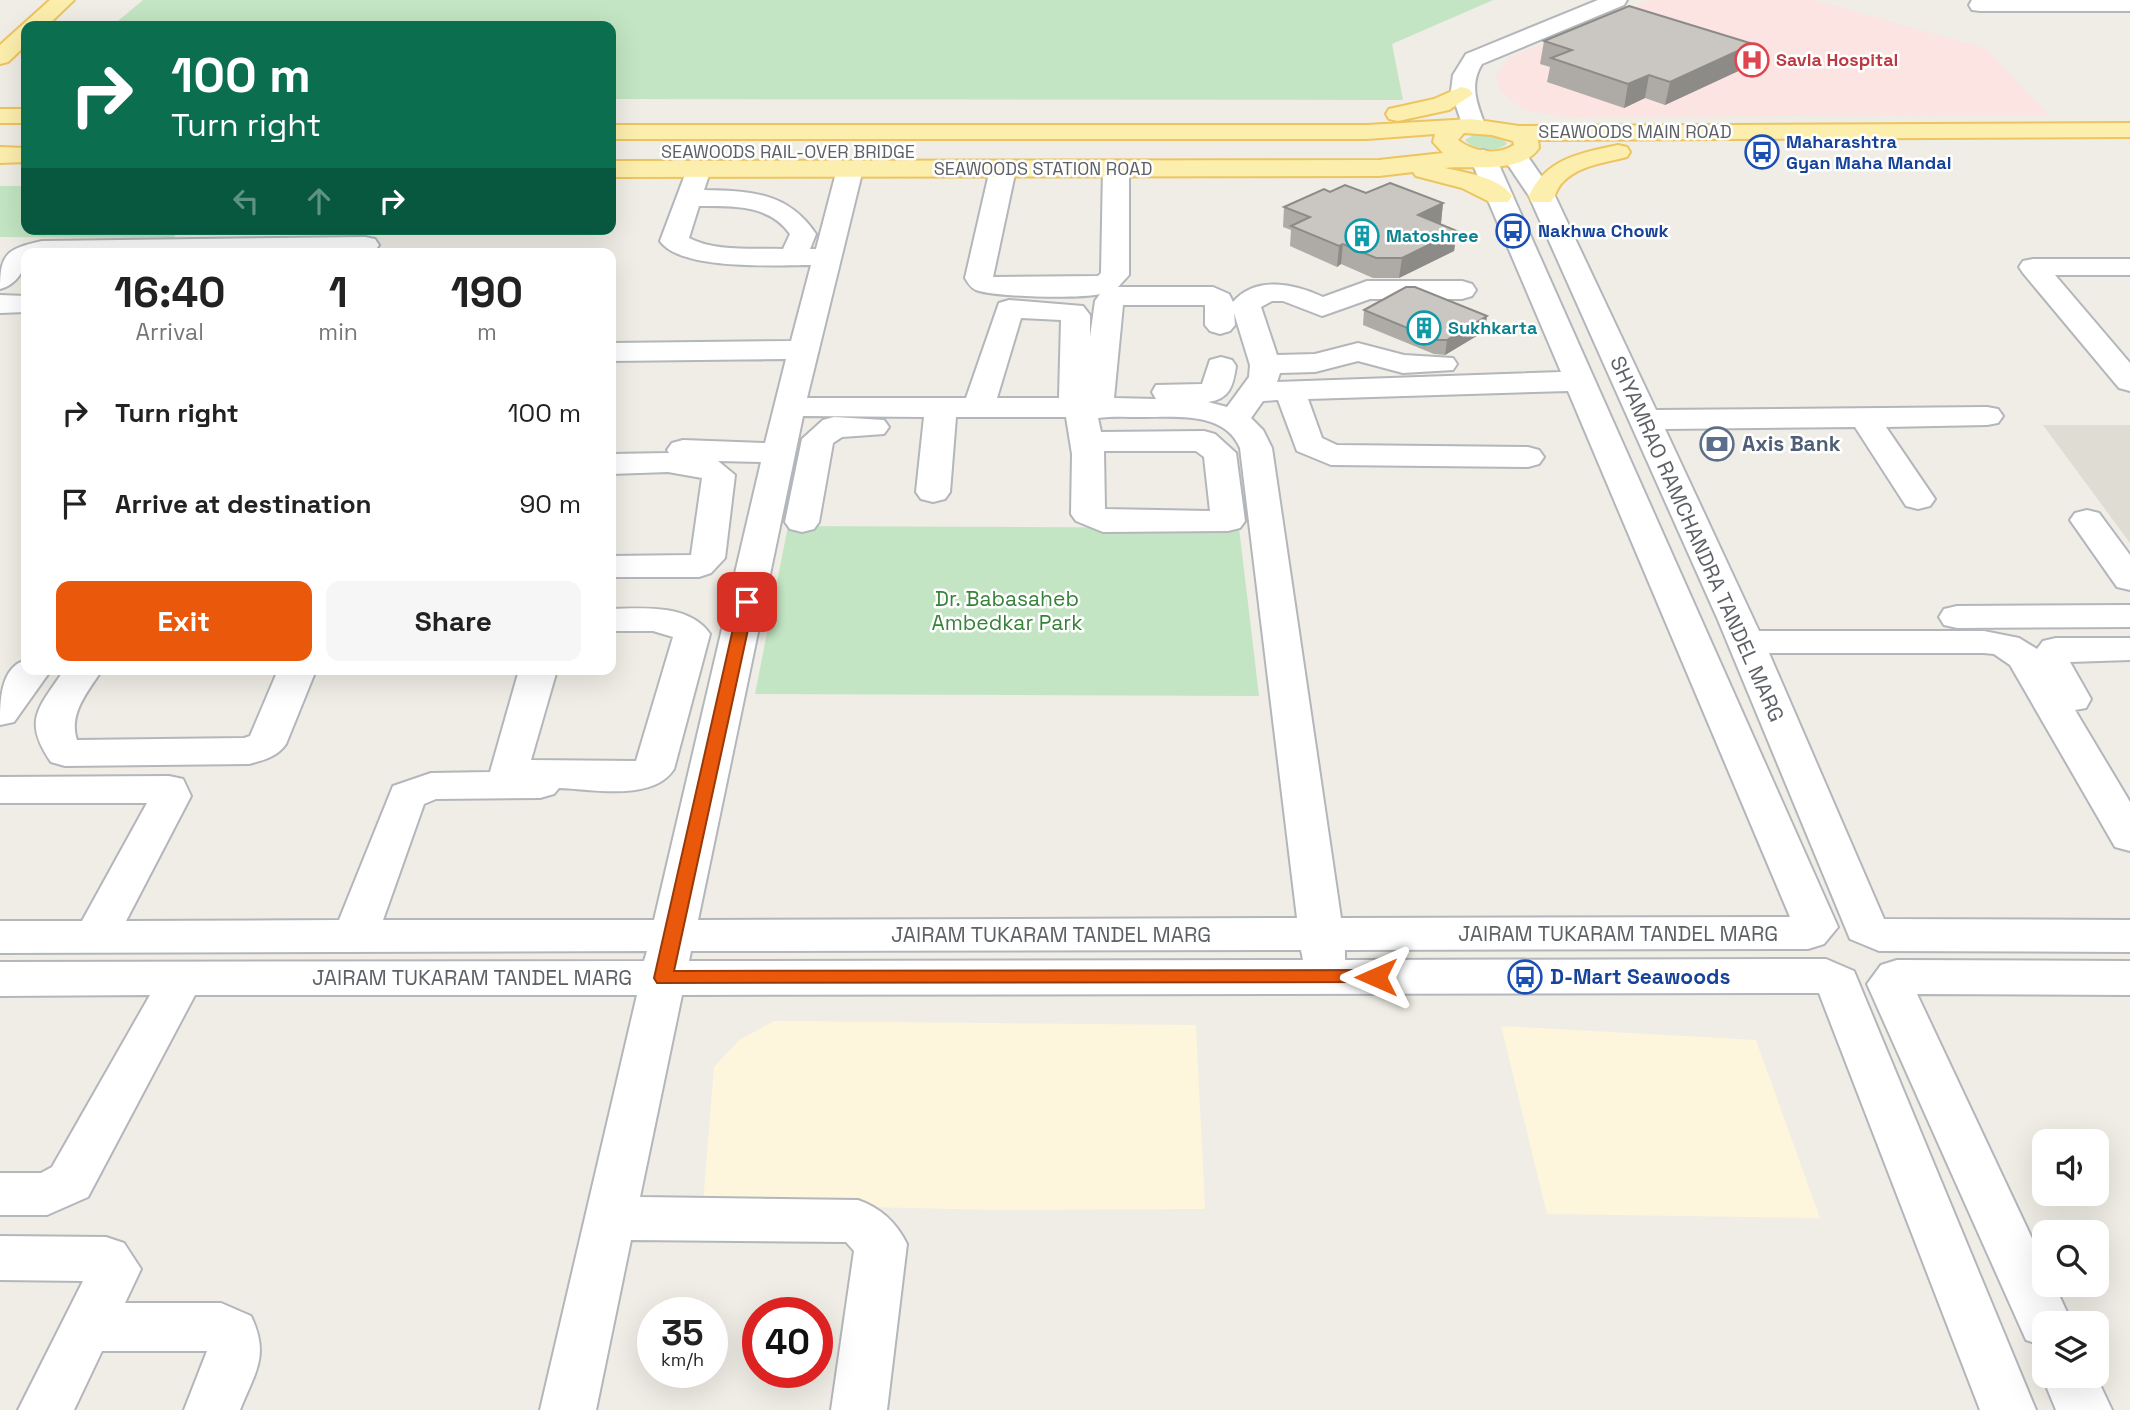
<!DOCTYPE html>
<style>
body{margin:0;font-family:"Space Grotesk",sans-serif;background:#f6f6f6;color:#222;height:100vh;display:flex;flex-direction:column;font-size:26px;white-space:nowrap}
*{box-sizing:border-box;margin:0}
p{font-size:23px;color:#767676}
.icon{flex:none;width:38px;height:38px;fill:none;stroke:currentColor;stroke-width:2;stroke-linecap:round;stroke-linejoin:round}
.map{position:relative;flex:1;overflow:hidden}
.details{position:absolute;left:21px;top:248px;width:595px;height:427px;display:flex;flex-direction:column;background:#fff;border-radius:14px;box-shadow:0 7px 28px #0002}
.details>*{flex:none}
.guide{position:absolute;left:21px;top:21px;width:595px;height:214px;border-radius:14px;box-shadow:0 7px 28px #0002;background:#0b6e4f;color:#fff;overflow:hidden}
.controls{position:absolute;left:2032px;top:1129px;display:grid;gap:14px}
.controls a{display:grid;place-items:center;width:77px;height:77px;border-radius:14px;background:#fff;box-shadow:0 7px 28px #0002;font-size:35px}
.speed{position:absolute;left:637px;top:1297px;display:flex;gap:14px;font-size:35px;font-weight:700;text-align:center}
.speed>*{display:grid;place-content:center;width:91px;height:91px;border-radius:50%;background:#fff;box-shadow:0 7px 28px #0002;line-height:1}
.speed small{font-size:18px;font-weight:400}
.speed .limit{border:10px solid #d22;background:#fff;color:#111}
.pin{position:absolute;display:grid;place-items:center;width:60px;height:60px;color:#fff;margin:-30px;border-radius:14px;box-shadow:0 4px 10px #0006}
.me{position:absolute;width:77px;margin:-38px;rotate:270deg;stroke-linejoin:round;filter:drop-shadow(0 0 5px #0008)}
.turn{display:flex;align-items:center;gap:24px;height:147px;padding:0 35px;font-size:32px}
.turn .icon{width:91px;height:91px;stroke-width:2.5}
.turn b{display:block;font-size:49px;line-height:60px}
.lanes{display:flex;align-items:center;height:66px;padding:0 35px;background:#0003;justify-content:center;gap:35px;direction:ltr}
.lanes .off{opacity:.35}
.eta{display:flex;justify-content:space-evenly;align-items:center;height:119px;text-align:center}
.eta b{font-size:42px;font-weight:700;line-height:49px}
.primary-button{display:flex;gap:14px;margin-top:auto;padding:14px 35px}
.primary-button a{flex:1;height:80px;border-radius:14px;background:#ea580c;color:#fff;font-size:28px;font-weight:700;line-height:80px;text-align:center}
.primary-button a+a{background:#f6f6f6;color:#222}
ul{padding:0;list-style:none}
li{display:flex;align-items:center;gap:21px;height:91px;padding:0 35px}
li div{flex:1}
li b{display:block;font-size:26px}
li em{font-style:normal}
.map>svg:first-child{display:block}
.commercial{fill:#fdf5dc}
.education{fill:#dfdcd3}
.medical{fill:#fbe4e2}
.green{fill:#c3e5c3}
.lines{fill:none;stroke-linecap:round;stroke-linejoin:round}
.minor-casing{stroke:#b3b6ba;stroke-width:4}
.major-casing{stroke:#edc460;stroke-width:4}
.minor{fill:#fff;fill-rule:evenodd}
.major{fill:#fcefad;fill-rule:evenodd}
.wall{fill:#aeaba7}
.shaded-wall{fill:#8d8b88}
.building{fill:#cac7c2;stroke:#8d8b88;stroke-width:2}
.route{fill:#ea580c;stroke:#983908;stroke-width:2}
.labels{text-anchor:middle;stroke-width:5;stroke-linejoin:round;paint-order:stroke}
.far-health-label{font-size:18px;font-weight:bold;fill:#be3a42;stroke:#fff;text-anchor:start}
.far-street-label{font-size:18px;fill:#5d6165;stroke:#fff}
.far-transit-label{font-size:18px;font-weight:bold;fill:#164399;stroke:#fff;text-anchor:start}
.far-culture-label{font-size:18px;font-weight:bold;fill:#0d838f;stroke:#fff;text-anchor:start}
.service-label{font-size:21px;font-weight:bold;fill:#4e5e75;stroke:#fff;text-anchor:start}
.street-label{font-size:21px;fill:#5d6165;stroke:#fff}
.park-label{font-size:21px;fill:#37823a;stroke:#fff}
.transit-label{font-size:21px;font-weight:bold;fill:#164399;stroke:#fff;text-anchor:start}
</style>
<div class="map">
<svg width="2130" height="1410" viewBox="0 0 2130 1410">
<rect width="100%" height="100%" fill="#efede5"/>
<path class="commercial" d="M774,1021L1196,1025L1205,1209L994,1210L703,1203L714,1067L739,1040Z
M1501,1026L1756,1040L1820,1218L1547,1214Z"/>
<path class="education" d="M2043,425H2130V543Z"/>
<path class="medical" d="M1651,0H1814L1985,48L2049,115L1566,117L1523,110L1499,89L1496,74L1511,57Z"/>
<path class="green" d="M143,0H1493L1392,44L1403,100L611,99V26H112Z
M1475,134L1501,137L1507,144C1495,153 1475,152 1465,140Z
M0,186H26V229H180L173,238L0,237Z
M788,526L1239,528L1259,696L755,694Z"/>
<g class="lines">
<defs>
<path id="minor" d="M1598,0H1627L1624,5L1482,64C1469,85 1477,104 1485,125L1482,130H1464L1451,91L1453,75L1466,54Z
M1972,0H2130V11H1980L1972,10L1969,5Z
M1515,148L1524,151L1555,196L1656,410L1987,407L1998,409L2003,416L1998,423L1987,425L1886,427L1935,499L1930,506L1918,509L1906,506L1855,427L1665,429L1759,631H1984L2019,638L2037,649L2043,641L2056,638H2130V660L2070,662L2091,699L2086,708L2075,710L2130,802V851L2115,847L2010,665L1994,654L1984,653H1769L1884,919L2130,920V952L1879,951L1850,939L1718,620L1529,196L1502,156L1506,151Z
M1483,150L1492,153L1496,158L1838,927L1824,944L1808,949L1345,950V960L1826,959L1854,971L2036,1410H1980L1819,993L682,995L640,1197L858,1200C881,1208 896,1222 907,1244L887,1410H831L854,1251L846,1242L631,1240L596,1410H540L637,995H195L88,1197L47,1215H0V1173H41L52,1167L150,995L0,996V962L644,961L647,951L0,953V921H82L147,803H0V777L169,776L183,779L191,796L126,921L339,920L393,786L431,773L490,772L519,670H557L531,760L636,761L673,637L653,631H611V609C643,608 690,604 710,634L674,769C653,802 592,789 559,788L554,794L540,798L436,799L424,804L383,920H654L761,462L718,461L735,475L725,558L711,573L699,577H611V556L691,555L702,478L668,472L611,474V454L669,453L667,450L672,443L683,440L765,443L786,359L611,361V343L791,341L811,265C777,265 681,271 660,241L689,164H707L711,169L704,190C751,191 788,192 816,234L810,249H816L837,169L841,164H859L863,169L807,398H966L999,303L1009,300L1083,306L1090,315V337L1095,301L1100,294C1079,299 995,297 976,290C971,288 968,283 965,278L990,169L994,164H1012L1016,169L993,277L1098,276L1101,273L1103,169L1107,164H1125L1129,169V275L1118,287H1213L1229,294L1233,302C1256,275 1295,284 1323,297L1367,281H1462L1472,284L1476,290L1472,296L1462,299H1370L1322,316L1283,301H1272L1261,307L1277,355L1315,354L1358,343L1404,355L1453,358L1457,364L1453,370L1403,373L1358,361L1315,372L1280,373L1277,382L1561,372L1470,158L1474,153ZM699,206C731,206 769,204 790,234L783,249C754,248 715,252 689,238ZM1123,305H1205V325L1210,331L1220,334L1230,331L1235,325L1234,313L1250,365L1249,377L1227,407L1208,402C1230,399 1233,386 1236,366L1232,360L1221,357L1210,360L1202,384L1156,385L1152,392L1156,399L1114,398ZM1021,318L1061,320L1059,398H997ZM1568,391L1790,917L1341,918L1272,448L1263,430L1251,418L1263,401L1278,400L1297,451L1331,465L1528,467L1539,464L1544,457L1539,450L1528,447L1337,445L1322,438L1308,399ZM803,416L924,417L916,492L921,499L933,502L945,499L950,492L956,417H1066L1072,454L1071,514L1076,521L1103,532L1228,531L1240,528L1245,521L1236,453L1215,434L1204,431L1101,432L1098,418C1112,416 1128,417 1142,417C1175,417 1225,411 1240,448L1297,918L698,920ZM1104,451H1196L1204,457L1210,511L1105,509ZM1301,950L1303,960L689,961L691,951Z
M365,237L375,239L379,245L375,251L319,254H26C26,270 16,285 0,289C0,253 7,249 42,241Z
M2033,259H2130V275H2055L2130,363V391L2119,388L2023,273L2019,267L2023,261Z
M0,295L26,296V312L0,313Z
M834,417L884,420L889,427L884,434L842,437L833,443L819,522L814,529L802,532L790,529L785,522L802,439L823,420Z
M2087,510L2099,513L2130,555V590L2117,587L2070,520L2075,513Z
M2130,605V627L1957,628L1944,625L1939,617L1944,609L1957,606Z
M26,660V670H51L14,722L0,725C0,702 0,667 26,660Z
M64,670H102C88,691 68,714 77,740L244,738L250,736L278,670H316L286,744C277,757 264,760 249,764L65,766L51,762C22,720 39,708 64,670Z
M1897,960L2130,961V995L1917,994L2044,1264V1284H2054L2072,1323H2044V1346L2026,1340L1867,984L1881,965Z
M0,1236L106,1237L124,1243L141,1269L125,1303H221L251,1316C270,1356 255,1372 240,1410H184L207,1351H102L74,1410H18L83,1281L0,1280Z
M2044,1371V1376H2096L2112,1410H2056L2042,1376Z"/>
<path id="major" d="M50,0H74L47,26H26V45L8,62L0,64V45Z
M1461,87L1469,89L1473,94L1449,110L1398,121L1389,119L1386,114L1389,109L1434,99Z
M0,109H26V123H0Z
M1471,119L1519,126L2130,123V137L1538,140L1539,148C1522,174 1472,165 1445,168C1466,173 1499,177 1512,196L1508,202H1490L1462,188L1416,176L1413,172L1379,176L611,177V161L1379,160L1443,153L1433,142L1435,134L1367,139H611V125H1367ZM1464,133L1492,135L1513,141L1514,145C1497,156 1474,152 1458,140Z
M1618,145L1627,147L1630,152L1627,157C1605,163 1579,165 1563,182C1557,187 1556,195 1551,202H1533L1529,196C1546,158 1581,153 1618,145Z
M0,147L26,148V162L0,163Z"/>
</defs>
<use href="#minor" class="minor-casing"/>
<use href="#major" class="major-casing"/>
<use href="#minor" class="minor"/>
<use href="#major" class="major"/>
</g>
<path class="wall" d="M1544,41L1753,44L1747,67L1665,105L1645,98L1624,108L1547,82L1550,67L1540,64Z
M1366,193L1443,203L1441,223L1439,224L1457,231L1454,251L1399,278H1373L1341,264L1337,267L1290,246L1291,230L1283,227L1284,207Z
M1364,310L1485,331L1445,355L1434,354L1363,325Z"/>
<path class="shaded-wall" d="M1753,44L1747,67L1665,105L1670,82Z
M1649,75L1645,98L1624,108L1628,84Z
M1443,203L1441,223L1416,235L1418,215Z
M1457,231L1454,251L1399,278L1402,258Z
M1343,244L1341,264L1337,267L1339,246Z
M1487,316L1485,331L1445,355L1447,340Z"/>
<path class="building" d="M1629,6L1753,44L1670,82L1649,75L1628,84L1551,58L1572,50L1544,41Z
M1390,183L1443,203L1418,215L1457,231L1402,258H1376L1343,244L1339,246L1291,226L1310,217L1284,207L1324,189L1330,192L1345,185L1366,193Z
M1406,287H1415L1487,316L1447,340H1436L1364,310Z"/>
<path class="route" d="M747,598L754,602L674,971L1376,970L1383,972L1386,977L1383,982L657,983L654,978L739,602Z"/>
<defs>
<symbol id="hospital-ring" viewBox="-11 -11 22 22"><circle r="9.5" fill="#fff" stroke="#e0444e" stroke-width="1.5"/><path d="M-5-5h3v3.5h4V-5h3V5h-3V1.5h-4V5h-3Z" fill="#e0444e"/></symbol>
<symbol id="bus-ring" viewBox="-11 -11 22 22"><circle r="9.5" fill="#fff" stroke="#1a4fb4" stroke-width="1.5"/><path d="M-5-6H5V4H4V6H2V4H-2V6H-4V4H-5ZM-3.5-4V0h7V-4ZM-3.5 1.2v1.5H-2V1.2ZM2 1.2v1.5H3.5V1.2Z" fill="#1a4fb4"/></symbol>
<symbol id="building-ring" viewBox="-11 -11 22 22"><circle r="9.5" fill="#fff" stroke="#0f9aa8" stroke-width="1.5"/><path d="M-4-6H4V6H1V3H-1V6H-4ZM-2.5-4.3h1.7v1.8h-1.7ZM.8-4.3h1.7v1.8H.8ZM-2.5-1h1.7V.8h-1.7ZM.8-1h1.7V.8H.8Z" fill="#0f9aa8"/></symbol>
<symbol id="bank-ring" viewBox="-11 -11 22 22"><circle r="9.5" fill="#fff" stroke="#5c6f8a" stroke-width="1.5"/><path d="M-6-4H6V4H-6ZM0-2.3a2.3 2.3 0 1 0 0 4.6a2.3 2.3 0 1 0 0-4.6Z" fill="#5c6f8a"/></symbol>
</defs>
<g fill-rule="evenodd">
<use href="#hospital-ring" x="1733" y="41" width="38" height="38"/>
<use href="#bus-ring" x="1743" y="133" width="38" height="38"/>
<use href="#bus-ring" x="1494" y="212" width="38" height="38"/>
<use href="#building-ring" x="1343" y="217" width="38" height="38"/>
<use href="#building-ring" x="1405" y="309" width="38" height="38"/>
<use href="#bank-ring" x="1698" y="425" width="38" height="38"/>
<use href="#bus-ring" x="1506" y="958" width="38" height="38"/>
</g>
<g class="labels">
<g class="far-health-label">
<text x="1776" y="66">Savla Hospital</text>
</g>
<g class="far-street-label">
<text x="1635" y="138">SEAWOODS MAIN ROAD</text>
<text x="788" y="158">SEAWOODS RAIL-OVER BRIDGE</text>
<text x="1043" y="175">SEAWOODS STATION ROAD</text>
</g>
<g class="far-transit-label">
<text x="1786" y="148">Maharashtra<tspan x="1786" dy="21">Gyan Maha Mandal</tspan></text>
<text x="1538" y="237">Nakhwa Chowk</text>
</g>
<g class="far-culture-label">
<text x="1386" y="242">Matoshree</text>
<text x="1448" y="334">Sukhkarta</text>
</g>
<g class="service-label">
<text x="1742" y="451">Axis Bank</text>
</g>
<g class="street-label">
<text transform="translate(1697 539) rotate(66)" y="7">SHYAMRAO RAMCHANDRA TANDEL MARG</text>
<text x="1618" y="941">JAIRAM TUKARAM TANDEL MARG</text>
<text x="1051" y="942">JAIRAM TUKARAM TANDEL MARG</text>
<text x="472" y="985">JAIRAM TUKARAM TANDEL MARG</text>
</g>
<g class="park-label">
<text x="1007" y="606">Dr. Babasaheb<tspan x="1007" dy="24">Ambedkar Park</tspan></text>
</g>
<g class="transit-label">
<text x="1550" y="984">D-Mart Seawoods</text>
</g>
</g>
</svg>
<div class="controls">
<a><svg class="icon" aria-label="sound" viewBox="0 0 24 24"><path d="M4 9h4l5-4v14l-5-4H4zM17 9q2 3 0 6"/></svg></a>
<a><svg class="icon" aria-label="search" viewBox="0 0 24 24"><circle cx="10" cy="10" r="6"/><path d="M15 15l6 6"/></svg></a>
<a><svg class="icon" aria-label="layers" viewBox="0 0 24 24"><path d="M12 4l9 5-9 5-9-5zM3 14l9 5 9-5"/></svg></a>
</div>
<div class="speed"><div>35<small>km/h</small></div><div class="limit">40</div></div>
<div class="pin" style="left:747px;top:602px;background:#d93025"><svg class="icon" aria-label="arrive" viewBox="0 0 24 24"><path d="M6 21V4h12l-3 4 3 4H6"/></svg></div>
<svg class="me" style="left:1376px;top:977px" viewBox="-20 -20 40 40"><path d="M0-17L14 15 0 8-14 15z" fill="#ea580c" stroke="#fff" stroke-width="4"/></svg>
<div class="guide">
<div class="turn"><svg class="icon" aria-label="right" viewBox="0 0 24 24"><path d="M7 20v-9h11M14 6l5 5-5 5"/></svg><div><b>100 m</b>Turn right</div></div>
<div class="lanes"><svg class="icon off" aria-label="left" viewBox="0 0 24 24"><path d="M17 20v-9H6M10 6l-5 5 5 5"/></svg><svg class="icon off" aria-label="ahead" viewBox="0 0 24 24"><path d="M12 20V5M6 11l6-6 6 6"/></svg><svg class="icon" aria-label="right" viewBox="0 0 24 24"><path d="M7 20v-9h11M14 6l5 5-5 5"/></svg></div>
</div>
<section class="details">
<div class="eta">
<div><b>16:40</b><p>Arrival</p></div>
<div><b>1</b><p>min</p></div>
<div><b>190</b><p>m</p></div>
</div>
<ul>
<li><svg class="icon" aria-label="right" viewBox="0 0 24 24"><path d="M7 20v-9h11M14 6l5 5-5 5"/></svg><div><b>Turn right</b></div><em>100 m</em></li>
<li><svg class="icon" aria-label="arrive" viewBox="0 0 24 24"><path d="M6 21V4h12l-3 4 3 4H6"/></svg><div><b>Arrive at destination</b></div><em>90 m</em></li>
</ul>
<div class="primary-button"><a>Exit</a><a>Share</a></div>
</section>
</div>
